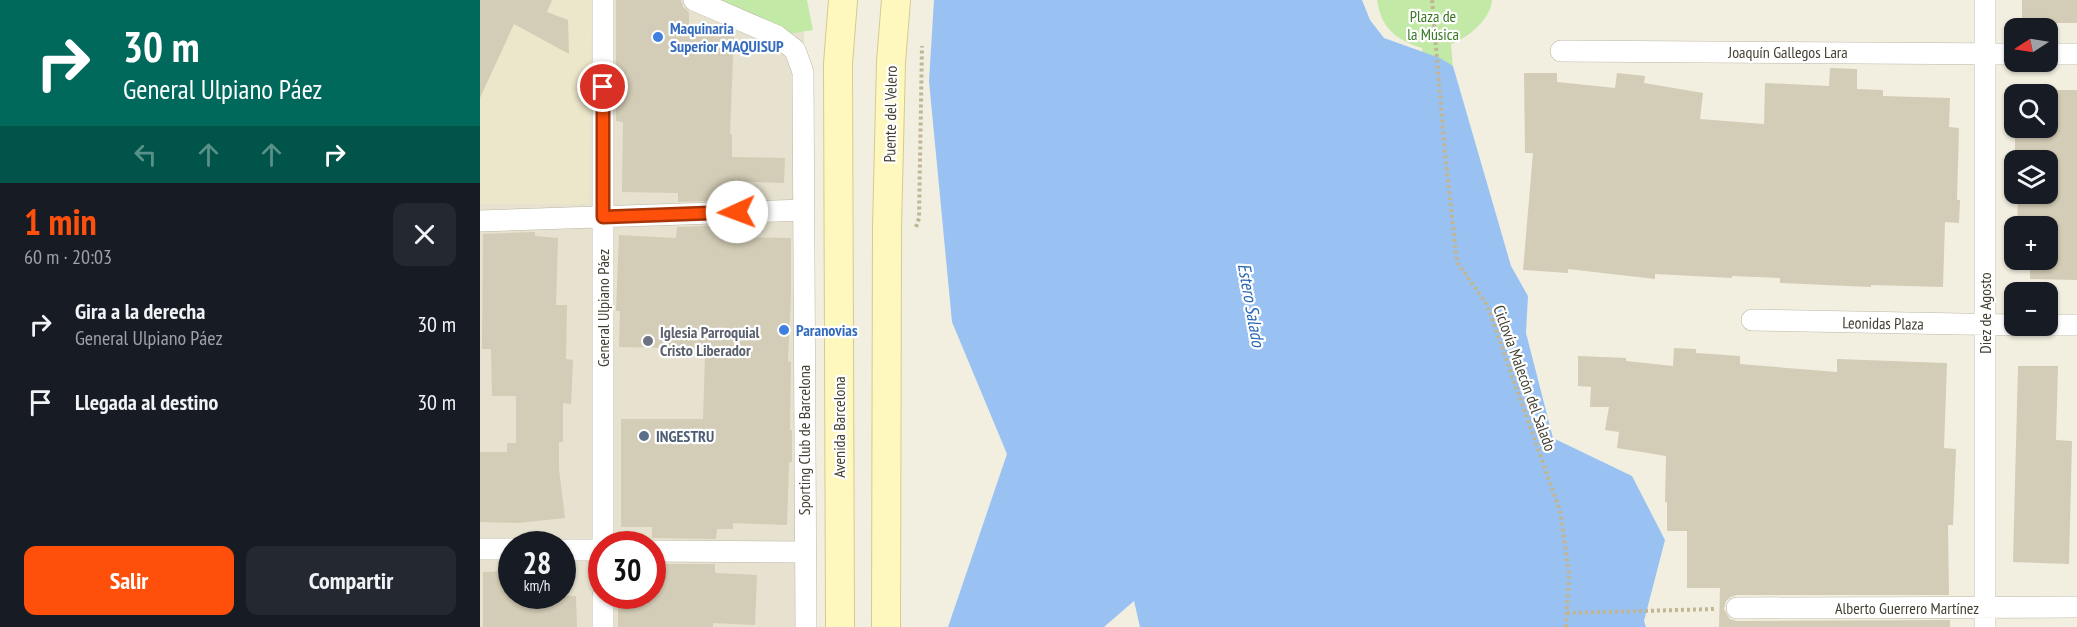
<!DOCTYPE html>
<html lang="es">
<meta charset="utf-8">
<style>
body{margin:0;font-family:"PT Sans Narrow",sans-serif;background:#242831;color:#f1f3f6;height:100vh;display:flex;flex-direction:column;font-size:22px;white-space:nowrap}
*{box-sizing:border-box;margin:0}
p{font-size:20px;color:#9ea1a6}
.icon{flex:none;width:33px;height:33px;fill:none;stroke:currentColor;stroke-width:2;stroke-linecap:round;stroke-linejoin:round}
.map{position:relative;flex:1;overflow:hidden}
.sheet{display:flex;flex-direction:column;background:#171b24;width:480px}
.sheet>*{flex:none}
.banner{background:#00695c;color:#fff;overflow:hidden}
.needle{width:39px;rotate:258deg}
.tools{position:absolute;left:1524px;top:18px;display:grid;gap:12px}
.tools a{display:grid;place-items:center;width:54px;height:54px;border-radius:12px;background:#171b24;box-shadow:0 2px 4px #0004;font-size:30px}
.speed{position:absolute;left:18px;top:531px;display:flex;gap:12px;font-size:30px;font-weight:700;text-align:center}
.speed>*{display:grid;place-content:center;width:78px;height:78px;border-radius:50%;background:#171b24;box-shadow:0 2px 4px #0004;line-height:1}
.speed small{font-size:15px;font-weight:400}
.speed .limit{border:9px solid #d22;background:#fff;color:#111}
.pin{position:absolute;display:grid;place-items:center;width:51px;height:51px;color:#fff;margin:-26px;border:3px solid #fff;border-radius:50%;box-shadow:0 2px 6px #0007}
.me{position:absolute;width:66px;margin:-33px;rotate:268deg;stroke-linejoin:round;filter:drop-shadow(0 0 4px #0008)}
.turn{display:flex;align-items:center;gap:21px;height:126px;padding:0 24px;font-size:27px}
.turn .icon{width:78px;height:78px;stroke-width:2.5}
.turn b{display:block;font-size:42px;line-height:51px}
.lanes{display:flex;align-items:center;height:57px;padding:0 24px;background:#0003;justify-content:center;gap:30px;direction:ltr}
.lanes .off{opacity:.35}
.round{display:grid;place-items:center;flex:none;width:63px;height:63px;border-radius:12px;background:#242831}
.headline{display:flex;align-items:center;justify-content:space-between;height:102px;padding:0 24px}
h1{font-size:36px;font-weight:600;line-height:45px;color:#ff500b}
.cta{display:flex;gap:12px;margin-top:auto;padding:12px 24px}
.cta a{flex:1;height:69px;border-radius:12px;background:#ff500b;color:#fff;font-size:24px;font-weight:600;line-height:69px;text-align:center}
.cta a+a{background:#242831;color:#f1f3f6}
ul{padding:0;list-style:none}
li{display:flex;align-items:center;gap:18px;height:78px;padding:0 24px}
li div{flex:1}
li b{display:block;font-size:22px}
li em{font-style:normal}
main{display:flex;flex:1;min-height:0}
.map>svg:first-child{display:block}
.residential{fill:#e6e2cf;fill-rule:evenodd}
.education{fill:#ece7ca}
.green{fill:#c3e9a7}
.water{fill:#99c2f3}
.pier{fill:#f2efe1}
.building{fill:#d3ccb6}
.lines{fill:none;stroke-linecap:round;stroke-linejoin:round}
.street-casing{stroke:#bdb8a4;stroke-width:22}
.secondary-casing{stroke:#d4cb8e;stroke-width:30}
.path{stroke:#c0b694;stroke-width:4;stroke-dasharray:3 3;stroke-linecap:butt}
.street{stroke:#fff;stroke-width:21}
.secondary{stroke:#fff8be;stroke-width:28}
.route-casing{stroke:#a63407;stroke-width:15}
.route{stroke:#ff500b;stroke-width:10}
.shop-dot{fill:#3f7fe0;stroke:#fff;stroke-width:2}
.worship-dot{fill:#6b7280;stroke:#fff;stroke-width:2}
.service-dot{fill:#5c6f8a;stroke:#fff;stroke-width:2}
.labels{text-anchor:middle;stroke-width:4.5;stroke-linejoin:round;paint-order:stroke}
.park-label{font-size:16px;fill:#387723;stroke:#fff}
.shop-label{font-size:16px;font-weight:bold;fill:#366cbe;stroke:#fff;text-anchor:start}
.street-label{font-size:16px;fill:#433f32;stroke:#fff}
.worship-label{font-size:16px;font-weight:bold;fill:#5b616d;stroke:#fff;text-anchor:start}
.service-label{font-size:16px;font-weight:bold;fill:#4e5e75;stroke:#fff;text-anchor:start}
.water-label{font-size:18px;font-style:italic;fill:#2766b3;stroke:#fff}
</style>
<main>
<section class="sheet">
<div class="banner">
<div class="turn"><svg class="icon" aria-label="right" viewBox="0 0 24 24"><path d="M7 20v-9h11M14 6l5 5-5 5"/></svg><div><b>30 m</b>General Ulpiano Páez</div></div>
<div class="lanes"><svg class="icon off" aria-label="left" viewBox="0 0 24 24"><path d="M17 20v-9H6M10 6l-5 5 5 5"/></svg><svg class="icon off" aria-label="ahead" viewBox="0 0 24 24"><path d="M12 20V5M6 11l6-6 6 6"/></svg><svg class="icon off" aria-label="ahead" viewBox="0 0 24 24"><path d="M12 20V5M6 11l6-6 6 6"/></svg><svg class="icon" aria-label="right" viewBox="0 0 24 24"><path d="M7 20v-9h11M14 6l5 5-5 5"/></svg></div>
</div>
<div class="headline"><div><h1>1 min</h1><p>60 m · 20:03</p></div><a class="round"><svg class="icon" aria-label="close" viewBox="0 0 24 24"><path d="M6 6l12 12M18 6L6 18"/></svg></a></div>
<ul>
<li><svg class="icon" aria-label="right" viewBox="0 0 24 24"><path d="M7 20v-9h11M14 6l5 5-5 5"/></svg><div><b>Gira a la derecha</b><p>General Ulpiano Páez</p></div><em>30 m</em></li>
<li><svg class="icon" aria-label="arrive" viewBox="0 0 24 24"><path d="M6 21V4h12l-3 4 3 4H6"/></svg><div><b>Llegada al destino</b></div><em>30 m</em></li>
</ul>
<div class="cta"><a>Salir</a><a>Compartir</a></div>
</section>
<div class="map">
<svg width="1597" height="627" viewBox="0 0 1597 627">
<rect width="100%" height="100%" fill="#f2efe1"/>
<path class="residential" d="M0,0H290L324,15L325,627H0ZM32,544H82V596H32ZM122,544H172V596H122Z"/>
<path class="education" d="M0,0H112L109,204H0Z"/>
<path class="green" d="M222,0H327L333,30L297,36Z
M897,0H1012C1011,19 988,38 971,44L984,217L956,224L942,48C916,40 901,28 897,0Z"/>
<path class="water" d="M355,0H882L890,20L904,38L960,58L973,66L1031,266L1048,296L1046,333L1073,438L1152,476L1185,540L1164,621L1166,627H660L654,601L624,627H468L527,454L472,322L449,81Z"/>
<path class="pier" d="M352,0H454L449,81L450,116L447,83Z"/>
<path class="building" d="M0,0H72L67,12L88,20L89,54L34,24L0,98Z
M136,0H201L203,7L209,12V30L254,32L250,134H252V157L305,158L304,183L252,181V200L198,202V193L142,192L143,122L136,121Z
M1542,0H1597V23H1542Z
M1350,68L1377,69V89L1403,90V96L1470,98L1469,127L1479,128L1477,200H1480L1479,223L1465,222L1463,287L1391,285V287L1300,283V278L1252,276V278L1175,274V279L1088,269V273L1043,270L1053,153H1045L1044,73H1077V82L1135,88L1137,73L1165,76L1164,83L1223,93L1220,119L1284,124L1285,83L1349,86Z
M1535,90H1597V280L1550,279V260H1568V226H1537L1538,194H1568V160H1535V128H1568V94H1535Z
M252,225V237L311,238V295L308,361L311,362L310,430H312V462H309L307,525L253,523V529H237L236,539L172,538V527H141V419H223L225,356L192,355L193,348L139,347L140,311H136L139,235L196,238L197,227Z
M55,232V236L78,238L76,305H87L86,359L93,360L91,404L83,403V442H79V469L85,518L38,523L0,522V452H27V443H36V396H12L11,349H2L3,234Z
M1194,348L1216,349V353L1260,356V364L1357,372V359L1467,363L1464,448L1476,449L1473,525H1468L1469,595H1257L1251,597L1246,601L1244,609L1250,619L1257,621L1470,620V627H1239L1240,588H1207V531H1187V502H1185L1186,456L1137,448L1139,432L1125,430L1129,407H1110L1111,387L1098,386V356L1146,358V361L1193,366Z
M1538,366H1578L1576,440L1592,441L1589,564L1533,562Z
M172,564H235V573L277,575L275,625L233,623V627H138V596H172Z
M32,571V596H96L97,627H3V572Z"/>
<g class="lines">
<defs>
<path id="street" d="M123,0V544
M214,0L297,36L315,50L323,72L326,627
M1081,51L1534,54
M1568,54H1597
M0,221L324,210
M1272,320L1534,325
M1568,325H1597
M0,549H32
M82,550H122
M172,551L324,552
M1257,608L1597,607
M123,627V596
M1505,627V0"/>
<path id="secondary" d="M360,627L358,64L363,0
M406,627L407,228L411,62L416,0"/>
</defs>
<use href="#street" class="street-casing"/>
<use href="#secondary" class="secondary-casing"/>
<path class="path" d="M952,0L965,154L977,262L1007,305L1080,511L1089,573L1086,627
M436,227L439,218L442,46
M1087,613L1235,609"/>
<use href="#street" class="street"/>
<use href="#secondary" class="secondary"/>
</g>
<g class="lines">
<defs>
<path id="route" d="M123,87V217L257,212"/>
</defs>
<use href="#route" class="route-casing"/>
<use href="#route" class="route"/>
</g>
<g class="shop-dot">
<circle cx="178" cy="37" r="6"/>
<circle cx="304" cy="330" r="6"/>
</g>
<circle class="worship-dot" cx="168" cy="341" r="6"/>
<circle class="service-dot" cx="164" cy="436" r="6"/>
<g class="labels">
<g class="park-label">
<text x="953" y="22">Plaza de<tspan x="953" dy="18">la Música</tspan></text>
</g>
<g class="shop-label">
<text x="190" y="34">Maquinaria<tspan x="190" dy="18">Superior MAQUISUP</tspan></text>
<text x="316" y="336">Paranovias</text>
</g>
<g class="street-label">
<text x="1308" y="58">Joaquín Gallegos Lara</text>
<text transform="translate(410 114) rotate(-89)" y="6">Puente del Velero</text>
<text transform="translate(123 308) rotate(-90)" y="6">General Ulpiano Páez</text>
<text transform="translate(1505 313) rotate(-90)" y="6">Diez de Agosto</text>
<text transform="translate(1403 323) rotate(1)" y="6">Leonidas Plaza</text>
<text transform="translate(1045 378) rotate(70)" y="6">Ciclovía Malecón del Salado</text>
<text transform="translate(359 427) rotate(-90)" y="6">Avenida Barcelona</text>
<text transform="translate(324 440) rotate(-90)" y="6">Sporting Club de Barcelona</text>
<text x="1427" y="614">Alberto Guerrero Martínez</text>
</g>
<g class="worship-label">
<text x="180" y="338">Iglesia Parroquial<tspan x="180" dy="18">Cristo Liberador</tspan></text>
</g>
<g class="service-label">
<text x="176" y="442">INGESTRU</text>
</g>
<g class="water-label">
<text transform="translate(771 305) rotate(80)" y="6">Estero Salado</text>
</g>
</g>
</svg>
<div class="tools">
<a><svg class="needle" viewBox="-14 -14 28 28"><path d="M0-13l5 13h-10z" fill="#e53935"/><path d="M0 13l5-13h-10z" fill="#9ea1a6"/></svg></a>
<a><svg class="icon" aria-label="search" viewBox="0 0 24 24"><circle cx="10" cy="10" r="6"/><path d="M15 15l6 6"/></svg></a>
<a><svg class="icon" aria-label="layers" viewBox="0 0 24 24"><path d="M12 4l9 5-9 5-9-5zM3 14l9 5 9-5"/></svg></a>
<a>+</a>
<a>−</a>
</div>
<div class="speed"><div>28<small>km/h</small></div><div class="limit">30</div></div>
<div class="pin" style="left:123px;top:87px;background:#d93025"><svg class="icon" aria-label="arrive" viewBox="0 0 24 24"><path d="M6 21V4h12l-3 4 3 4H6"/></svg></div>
<svg class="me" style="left:257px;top:212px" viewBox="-20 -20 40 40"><circle r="19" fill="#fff"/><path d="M0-13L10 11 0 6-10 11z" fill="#ff500b"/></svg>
</div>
</main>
